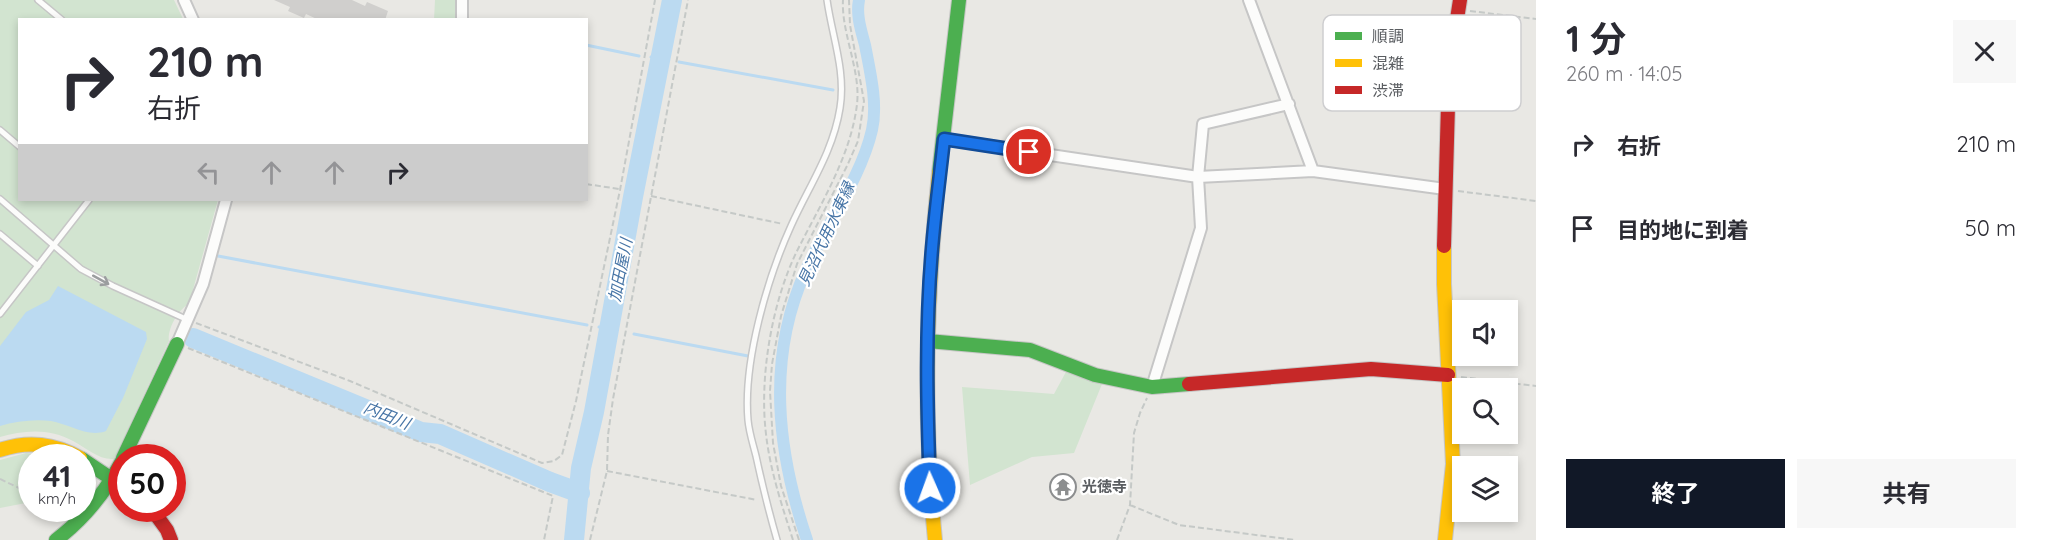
<!DOCTYPE html>
<html lang="ja">
<meta charset="utf-8">
<style>
body{margin:0;font-family:Quicksand,"Noto Sans JP",sans-serif;background:#f7f7f7;color:#2b2b33;height:100vh;display:flex;flex-direction:column;font-size:22px;white-space:nowrap}
*{box-sizing:border-box;margin:0}
p{font-size:20px;color:#7c7c81}
.icon{flex:none;width:33px;height:33px;fill:none;stroke:currentColor;stroke-width:2;stroke-linecap:round;stroke-linejoin:round}
.map{position:relative;flex:1;overflow:hidden}
.drawer{display:flex;flex-direction:column;background:#fff;width:510px}
.drawer>*{flex:none}
.guide{position:absolute;left:18px;top:18px;width:570px;height:183px;border-radius:0px;box-shadow:0 3px 9px #0003;background:#fff;color:#2b2b33;overflow:hidden}
.controls{position:absolute;left:1452px;top:300px;display:grid;gap:12px}
.controls a{display:grid;place-items:center;width:66px;height:66px;border-radius:0px;background:#fff;box-shadow:0 3px 9px #0003;font-size:30px}
.speed{position:absolute;left:18px;top:444px;display:flex;gap:12px;font-size:30px;font-weight:700;text-align:center}
.speed>*{display:grid;place-content:center;width:78px;height:78px;border-radius:50%;background:#fff;box-shadow:0 3px 9px #0003;line-height:1}
.speed small{font-size:15px;font-weight:400}
.speed .limit{border:9px solid #d22;background:#fff;color:#111}
.pin{position:absolute;display:grid;place-items:center;width:51px;height:51px;color:#fff;margin:-26px;border:3px solid #fff;border-radius:50%;box-shadow:0 2px 6px #0007}
.me{position:absolute;width:66px;margin:-33px;rotate:358deg;stroke-linejoin:round;filter:drop-shadow(0 0 4px #0008)}
.turn{display:flex;align-items:center;gap:21px;height:126px;padding:0 30px;font-size:27px}
.turn .icon{width:78px;height:78px;stroke-width:2.5}
.turn b{display:block;font-size:42px;line-height:51px}
.lanes{display:flex;align-items:center;height:57px;padding:0 30px;background:#0003;justify-content:center;gap:30px;direction:ltr}
.lanes .off{opacity:.35}
.round{display:grid;place-items:center;flex:none;width:63px;height:63px;border-radius:0px;background:#f7f7f7}
.overview{display:flex;align-items:center;justify-content:space-between;height:102px;padding:0 30px}
h1{font-size:36px;font-weight:700;line-height:45px}
.cta{display:flex;gap:12px;margin-top:auto;padding:12px 30px}
.cta a{flex:1;height:69px;border-radius:0px;background:#111827;color:#fff;font-size:24px;font-weight:700;line-height:69px;text-align:center}
.cta a+a{background:#f7f7f7;color:#2b2b33}
ul{padding:0;list-style:none}
li{display:flex;align-items:center;gap:18px;height:84px;padding:0 30px}
li div{flex:1}
li b{display:block;font-size:22px}
li em{font-style:normal}
main{display:flex;flex:1;min-height:0}
.map>svg:first-child{display:block}
.green{fill:#d2e4d0}
.water{fill:#bbdaf1}
.lines{fill:none;stroke-linecap:round;stroke-linejoin:round}
.stream{stroke:#bbdaf1;stroke-width:3}
.canal{stroke:#bbdaf1;stroke-width:12}
.river{stroke:#bbdaf1;stroke-width:20}
.building{fill:#d0cfcd}
.lane-casing{stroke:#c6c6c6;stroke-width:8}
.street-casing{stroke:#c6c6c6;stroke-width:14}
.fast-casing{stroke:#c6c6c5;stroke-width:16}
.slow-casing{stroke:#c6c6c5;stroke-width:16}
.jam-casing{stroke:#c6c6c5;stroke-width:16}
.path{stroke:#c5c9c7;stroke-width:2;stroke-dasharray:6 3;stroke-linecap:butt}
.lane{stroke:#fcfcfb;stroke-width:5}
.street{stroke:#fcfcfb;stroke-width:10}
.fast{stroke:#4caf50;stroke-width:14}
.slow{stroke:#ffc107;stroke-width:14}
.jam{stroke:#c62828;stroke-width:14}
.oneway{stroke:#9b9d9f}
.route-casing{stroke:#114b97;stroke-width:15}
.route{stroke:#1a73e8;stroke-width:10}
.labels{text-anchor:middle;stroke-width:4.5;stroke-linejoin:round;paint-order:stroke}
.poi-label{font-size:15px;font-weight:bold;fill:#5a5d61;stroke:#fff;text-anchor:start}
.water-label{font-size:16px;font-style:italic;fill:#4775a6;stroke:#fff}
.key{fill:#fff;stroke:#ceced0;stroke-width:1.5}
.key-label{font-size:16px;fill:#5a5d61}
</style>
<main>
<div class="map">
<svg width="1536" height="540" viewBox="0 0 1536 540">
<rect width="100%" height="100%" fill="#e9e8e4"/>
<path class="green" d="M0,0H174L183,19L20,20V200H218L189,304C178,309 167,330 169,341L114,459C98,460 87,448 73,441C50,428 24,430 0,437Z
M435,0H457L458,6L456,19L434,20Z
M1067,370L1102,384L1074,453L1032,457L970,485L962,387L1054,394Z
M26,453L53,457L32,458L31,502L0,508V460Z
M82,471L92,478L94,493L89,501L83,499Z"/>
<path class="water" d="M58,286L146,332L147,339L123,398L106,431C88,438 69,424 51,421C35,419 16,421 0,426V346L26,312L49,300Z"/>
<g class="lines">
<path class="stream" d="M586,45L639,56
M651,57L668,61
M679,62L833,90
M218,256L587,325
M599,327L617,330
M634,334L748,356"/>
<path class="canal" d="M807,540C777,451 766,358 806,270C826,225 861,178 872,130C878,104 870,71 865,45C861,30 856,15 859,0"/>
<path class="river" d="M193,338L421,432L440,434L550,482L580,493
M574,540L581,468L594,412L633,197L672,0"/>
</g>
<path class="building" d="M274,0H352L365,6L367,2L388,11L385,20H319L306,14L304,18L288,11L290,7Z"/>
<g class="lines">
<defs>
<path id="lane" d="M38,0L62,20
M0,130L20,147
M0,199L81,269L113,286L188,320
M0,234L38,266
M0,314L89,200
M777,540C769,512 762,484 756,456C753,444 749,432 748,420C743,362 767,279 791,226C809,186 833,152 840,108C846,71 832,36 827,0"/>
<path id="street" d="M184,0L193,20
M1249,0L1313,171
M462,20V0
M943,139L1198,177L1313,171L1445,189
M177,344L203,284L226,200
M1152,387L1201,228L1198,177L1203,124L1289,104"/>
<path id="fast" d="M939,173L959,0
M928,341L1030,350L1095,375L1152,387L1189,384
M123,458L177,344
M82,459L122,486
M56,540C85,518 105,493 122,461"/>
<path id="slow" d="M1444,246V284L1453,464L1445,540
M0,450C29,440 54,444 80,458
M935,540C923,415 926,298 939,173"/>
<path id="jam" d="M1444,246L1449,70L1460,0
M1189,384L1371,369L1448,375
M151,508L167,530L171,540"/>
</defs>
<use href="#lane" class="lane-casing"/>
<use href="#street" class="street-casing"/>
<use href="#fast" class="fast-casing"/>
<use href="#slow" class="slow-casing"/>
<use href="#jam" class="jam-casing"/>
<path class="path" d="M1470,11L1536,19
M586,184L619,189
M1458,191L1536,201
M651,196L783,224
M196,323L350,381L542,463L554,461L562,455L576,401L620,190L655,0
M188,348L553,496L544,540
M1461,377L1536,386
M607,471L757,500
M0,479L19,488L32,489
M82,483H94
M1130,505L1179,525L1295,540
M132,509L142,519
M590,540L607,471L608,435L613,399L688,0
M793,540C782,506 770,470 766,434C759,377 772,302 797,251C820,205 851,156 857,104C861,71 841,32 843,0
M799,540L781,486L773,443L770,391L772,364L781,316L797,264L847,166L858,141L864,101L850,25L849,0
M1117,540L1130,505L1134,433L1140,413L1147,398"/>
<use href="#lane" class="lane"/>
<use href="#street" class="street"/>
<use href="#fast" class="fast"/>
<use href="#slow" class="slow"/>
<use href="#jam" class="jam"/>
</g>
<defs><path id="oneway-shaft" d="M-6 0H5M1.5-3L5.5 0L1.5 3" fill="none" stroke-width="1.6" stroke-linecap="round" stroke-linejoin="round" transform="scale(1.5)"/></defs>
<use class="oneway" href="#oneway-shaft" transform="translate(101 280) rotate(29)"/>
<g class="lines">
<defs>
<path id="route" d="M930,488C927,409 925,328 932,249C935,212 940,176 944,139L1029,152"/>
</defs>
<use href="#route" class="route-casing"/>
<use href="#route" class="route"/>
</g>
<defs>
<symbol id="temple-ring" viewBox="-11 -11 22 22"><circle r="9.5" fill="#fff" stroke="#8c8e8f" stroke-width="1.5"/><path d="M0-6L5-2H3V0L6.5 2.5H4V6H1.5V3h-3V6H-4V2.5H-6.5L-3 0V-2H-5Z" fill="#8c8e8f"/></symbol>
</defs>
<g fill-rule="evenodd">
<use href="#temple-ring" x="1048" y="472" width="30" height="30"/>
</g>
<g class="labels">
<g class="poi-label">
<text x="1082" y="492">光徳寺</text>
</g>
<g class="water-label">
<text transform="translate(826 234) rotate(-65)" y="6">見沼代用水東縁</text>
<text transform="translate(620 270) rotate(-79)" y="6">加田屋川</text>
<text transform="translate(387 415) rotate(22)" y="6">内田川</text>
</g>
</g>
<rect x="1323" y="15" width="198" height="96" rx="9" class="key"/>
<rect x="1335" y="32" width="27" height="8" fill="#4caf50"/>
<rect x="1335" y="59" width="27" height="8" fill="#ffc107"/>
<rect x="1335" y="86" width="27" height="8" fill="#c62828"/>
<g class="key-label">
<text x="1372" y="42">順調</text>
<text x="1372" y="69">混雑</text>
<text x="1372" y="96">渋滞</text>
</g>
</svg>
<div class="controls">
<a><svg class="icon" aria-label="sound" viewBox="0 0 24 24"><path d="M4 9h4l5-4v14l-5-4H4zM17 9q2 3 0 6"/></svg></a>
<a><svg class="icon" aria-label="search" viewBox="0 0 24 24"><circle cx="10" cy="10" r="6"/><path d="M15 15l6 6"/></svg></a>
<a><svg class="icon" aria-label="layers" viewBox="0 0 24 24"><path d="M12 4l9 5-9 5-9-5zM3 14l9 5 9-5"/></svg></a>
</div>
<div class="speed"><div>41<small>km/h</small></div><div class="limit">50</div></div>
<div class="pin" style="left:1029px;top:152px;background:#d93025"><svg class="icon" aria-label="arrive" viewBox="0 0 24 24"><path d="M6 21V4h12l-3 4 3 4H6"/></svg></div>
<svg class="me" style="left:930px;top:488px" viewBox="-20 -20 40 40"><circle r="17" fill="#1a73e8" stroke="#fff" stroke-width="3"/><path d="M0-11L8 9 0 5-8 9z" fill="#fff"/></svg>
<div class="guide">
<div class="turn"><svg class="icon" aria-label="right" viewBox="0 0 24 24"><path d="M7 20v-9h11M14 6l5 5-5 5"/></svg><div><b>210 m</b>右折</div></div>
<div class="lanes"><svg class="icon off" aria-label="left" viewBox="0 0 24 24"><path d="M17 20v-9H6M10 6l-5 5 5 5"/></svg><svg class="icon off" aria-label="ahead" viewBox="0 0 24 24"><path d="M12 20V5M6 11l6-6 6 6"/></svg><svg class="icon off" aria-label="ahead" viewBox="0 0 24 24"><path d="M12 20V5M6 11l6-6 6 6"/></svg><svg class="icon" aria-label="right" viewBox="0 0 24 24"><path d="M7 20v-9h11M14 6l5 5-5 5"/></svg></div>
</div>
</div>
<section class="drawer">
<div class="overview"><div><h1>1 分</h1><p>260 m · 14:05</p></div><a class="round"><svg class="icon" aria-label="close" viewBox="0 0 24 24"><path d="M6 6l12 12M18 6L6 18"/></svg></a></div>
<ul>
<li><svg class="icon" aria-label="right" viewBox="0 0 24 24"><path d="M7 20v-9h11M14 6l5 5-5 5"/></svg><div><b>右折</b></div><em>210 m</em></li>
<li><svg class="icon" aria-label="arrive" viewBox="0 0 24 24"><path d="M6 21V4h12l-3 4 3 4H6"/></svg><div><b>目的地に到着</b></div><em>50 m</em></li>
</ul>
<div class="cta"><a>終了</a><a>共有</a></div>
</section>
</main>
